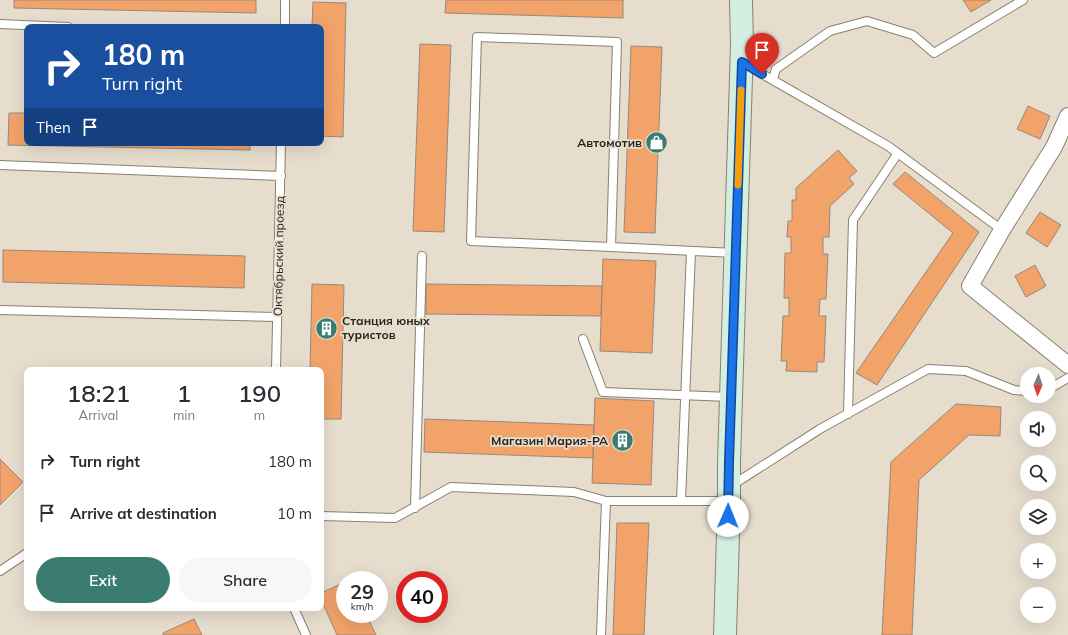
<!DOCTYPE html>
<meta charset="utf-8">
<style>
body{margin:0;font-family:Mulish,sans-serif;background:#f7f7f7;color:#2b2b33;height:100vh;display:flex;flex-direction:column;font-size:15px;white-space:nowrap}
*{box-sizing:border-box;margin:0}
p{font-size:13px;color:#7c7c81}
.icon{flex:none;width:22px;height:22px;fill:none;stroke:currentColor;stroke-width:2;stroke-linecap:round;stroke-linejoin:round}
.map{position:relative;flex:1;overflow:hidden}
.sheet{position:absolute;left:24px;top:367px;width:300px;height:244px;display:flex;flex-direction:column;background:#fff;border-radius:8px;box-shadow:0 4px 16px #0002}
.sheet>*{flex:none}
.guide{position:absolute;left:24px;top:24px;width:300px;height:122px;border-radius:8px;box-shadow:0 4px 16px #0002;background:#1a4fa0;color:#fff;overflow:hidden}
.needle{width:26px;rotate:183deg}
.buttons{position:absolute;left:1020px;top:367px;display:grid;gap:8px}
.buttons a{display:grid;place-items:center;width:36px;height:36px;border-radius:50%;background:#fff;box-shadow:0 4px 16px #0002;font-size:20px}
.speed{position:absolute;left:336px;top:571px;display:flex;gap:8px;font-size:20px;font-weight:700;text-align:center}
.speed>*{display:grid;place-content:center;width:52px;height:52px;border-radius:50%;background:#fff;box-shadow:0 4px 16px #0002;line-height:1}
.speed small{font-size:10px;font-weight:400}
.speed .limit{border:6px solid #d22;background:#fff;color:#111}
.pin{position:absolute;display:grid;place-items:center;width:34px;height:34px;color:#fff;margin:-41px -17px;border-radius:50% 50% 50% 0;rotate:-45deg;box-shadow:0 0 4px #0007}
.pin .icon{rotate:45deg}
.me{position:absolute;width:44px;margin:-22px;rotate:1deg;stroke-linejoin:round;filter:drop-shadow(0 0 3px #0008)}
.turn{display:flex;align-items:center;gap:14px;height:84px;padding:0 12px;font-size:18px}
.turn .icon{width:52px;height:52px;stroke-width:2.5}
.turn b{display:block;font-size:28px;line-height:34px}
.then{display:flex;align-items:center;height:38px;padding:0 12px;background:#0003;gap:8px;font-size:15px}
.eta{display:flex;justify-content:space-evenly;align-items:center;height:68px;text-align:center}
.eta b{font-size:24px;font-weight:600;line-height:28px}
.primary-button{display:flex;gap:8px;margin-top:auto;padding:8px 12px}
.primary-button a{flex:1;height:46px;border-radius:24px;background:#3a7d70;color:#fff;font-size:16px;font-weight:600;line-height:46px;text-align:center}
.primary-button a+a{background:#f7f7f7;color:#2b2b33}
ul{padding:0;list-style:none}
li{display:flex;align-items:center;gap:12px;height:52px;padding:0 12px}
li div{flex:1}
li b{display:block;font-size:15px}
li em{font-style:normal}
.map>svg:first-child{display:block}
.building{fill:#f2a36a;stroke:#97887e}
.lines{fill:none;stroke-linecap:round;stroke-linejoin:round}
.lane-casing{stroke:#888072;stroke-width:10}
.street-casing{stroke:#888072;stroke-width:18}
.secondary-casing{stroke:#888072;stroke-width:24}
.lane{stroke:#fff;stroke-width:8}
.street{stroke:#fff;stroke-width:16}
.secondary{stroke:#d4eee2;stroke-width:22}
.route-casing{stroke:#114b97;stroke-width:10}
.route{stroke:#1a73e8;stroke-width:7}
.slow{stroke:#f59e0b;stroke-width:7}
.labels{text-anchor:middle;stroke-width:3.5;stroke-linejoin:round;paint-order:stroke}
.poi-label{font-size:12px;font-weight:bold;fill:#28251f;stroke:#e6ddcd;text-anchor:end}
.street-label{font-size:12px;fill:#28251f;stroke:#e6ddcd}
</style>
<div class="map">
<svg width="1068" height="635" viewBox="0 0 1068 635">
<rect width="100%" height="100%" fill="#e6ddcd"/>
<path class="building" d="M14,0H256V13L14,8Z
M446,0H623V18L445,13Z
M963,0H991L971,12Z
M313,2L346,3L343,137L321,136V27H312Z
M420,44L451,45L444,232L413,231Z
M631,46L662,47L655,233L624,232Z
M1028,106L1050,116L1040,139L1017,129Z
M9,113H27V143H250V150L8,145Z
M838,150L857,171L849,178L854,184L830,206L829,237H823V254H828L826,299H820L819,316H826L824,362H817V372L786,371L787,361H781L783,316H789V298H784L785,253H791V237H787L788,221H792V200H796V188Z
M905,172L979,232L877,385L856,373L953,233L893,184Z
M1040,212L1061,225L1047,247L1026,233Z
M3,250L245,256L244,288L3,282Z
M603,259L656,261L652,353L600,351Z
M1035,265L1046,286L1026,297L1015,276Z
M312,284L344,285L341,419H321V370H310Z
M426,284L602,286L601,316L426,314Z
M595,398L654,401L651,485L592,483Z
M956,404L1001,407L1000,436L969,435L919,480L912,635H882L891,462Z
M425,419L594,425L593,458L424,452Z
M0,459L23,482L0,505Z
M617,523H649L644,635H613Z
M345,582V614H366L376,635H337L321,599V593Z
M194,619L202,635H163V633Z"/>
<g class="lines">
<defs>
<path id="lane" d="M0,24L68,27
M285,27V0
M743,63L888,146L1002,230
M773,79L776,69L830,31L867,21L913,35L934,53L1023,0
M0,165L281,176
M611,247L471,241L477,37L617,42L611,247L735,253
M0,310L277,317
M583,339L603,392L730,397
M276,370L281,143
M1049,389L1068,378
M848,414L853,220L898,153
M731,486L820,429L928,369L966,371L1014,390L1027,391
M681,501L691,251
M415,508L422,256
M321,516L395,518L451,487L574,492L606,501H729
M0,571L27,553
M294,608L306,635
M601,635L606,501"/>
<path id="street" d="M1068,116L1054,147L1002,230L970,286L1068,365"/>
<path id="secondary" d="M725,635L729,501V462L742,45L741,0"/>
</defs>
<use href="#lane" class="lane-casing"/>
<use href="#street" class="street-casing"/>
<use href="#secondary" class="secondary-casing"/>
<use href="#lane" class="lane"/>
<use href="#street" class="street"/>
<use href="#secondary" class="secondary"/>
</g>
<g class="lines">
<defs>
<path id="route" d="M728,516L729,462L742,62L762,74"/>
</defs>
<use href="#route" class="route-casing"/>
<use href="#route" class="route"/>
<path class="slow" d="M738,185L741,90"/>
</g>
<defs>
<symbol id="shop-disc" viewBox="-11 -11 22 22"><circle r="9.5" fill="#3a7d70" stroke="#e6ddcd"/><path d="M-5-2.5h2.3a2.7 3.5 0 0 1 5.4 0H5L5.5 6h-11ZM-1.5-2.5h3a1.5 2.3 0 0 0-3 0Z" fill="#fff"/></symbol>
<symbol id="building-disc" viewBox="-11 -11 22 22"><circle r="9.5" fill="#3a7d70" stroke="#e6ddcd"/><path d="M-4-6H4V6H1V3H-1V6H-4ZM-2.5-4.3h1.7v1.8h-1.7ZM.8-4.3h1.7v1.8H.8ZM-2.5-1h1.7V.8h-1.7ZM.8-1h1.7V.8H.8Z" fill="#fff"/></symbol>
</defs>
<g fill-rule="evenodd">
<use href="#shop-disc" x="644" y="130" width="25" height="25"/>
<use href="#building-disc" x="314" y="316" width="25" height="25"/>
<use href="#building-disc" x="610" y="428" width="25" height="25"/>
</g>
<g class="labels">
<g class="poi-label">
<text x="642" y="147">Автомотив</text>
<text x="342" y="325" text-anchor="start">Станция юных<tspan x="342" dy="14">туристов</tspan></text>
<text x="608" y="445">Магазин Мария-РА</text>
</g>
<g class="street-label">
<text transform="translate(279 256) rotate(-89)" y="4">Октябрьский проезд</text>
</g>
</g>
</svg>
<div class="buttons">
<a><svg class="needle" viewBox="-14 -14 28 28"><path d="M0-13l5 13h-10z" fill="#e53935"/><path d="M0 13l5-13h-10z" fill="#7c7c81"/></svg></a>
<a><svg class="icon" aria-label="sound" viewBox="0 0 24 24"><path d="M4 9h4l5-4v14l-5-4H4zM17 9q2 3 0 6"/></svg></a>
<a><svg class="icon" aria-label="search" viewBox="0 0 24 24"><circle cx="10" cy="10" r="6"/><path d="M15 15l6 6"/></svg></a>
<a><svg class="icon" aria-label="layers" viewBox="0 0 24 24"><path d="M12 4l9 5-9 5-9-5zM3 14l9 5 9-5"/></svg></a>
<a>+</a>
<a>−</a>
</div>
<div class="speed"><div>29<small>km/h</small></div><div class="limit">40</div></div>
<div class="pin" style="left:762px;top:74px;background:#d93025"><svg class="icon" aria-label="arrive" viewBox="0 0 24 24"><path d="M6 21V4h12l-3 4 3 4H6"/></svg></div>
<svg class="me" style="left:728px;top:516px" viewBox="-20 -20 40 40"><circle r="19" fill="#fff"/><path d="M0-13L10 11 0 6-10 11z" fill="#1a73e8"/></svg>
<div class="guide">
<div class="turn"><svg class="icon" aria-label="right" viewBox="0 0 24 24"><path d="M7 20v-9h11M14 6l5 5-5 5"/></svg><div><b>180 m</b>Turn right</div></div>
<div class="then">Then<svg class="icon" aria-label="arrive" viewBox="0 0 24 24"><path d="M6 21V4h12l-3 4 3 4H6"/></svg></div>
</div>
<section class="sheet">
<div class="eta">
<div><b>18:21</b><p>Arrival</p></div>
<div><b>1</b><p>min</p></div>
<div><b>190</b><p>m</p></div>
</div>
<ul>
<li><svg class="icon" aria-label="right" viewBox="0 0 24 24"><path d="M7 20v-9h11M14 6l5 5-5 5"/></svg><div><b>Turn right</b></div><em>180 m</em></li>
<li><svg class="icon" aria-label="arrive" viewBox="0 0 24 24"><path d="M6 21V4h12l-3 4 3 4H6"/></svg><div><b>Arrive at destination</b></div><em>10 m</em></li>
</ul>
<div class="primary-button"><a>Exit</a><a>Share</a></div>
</section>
</div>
